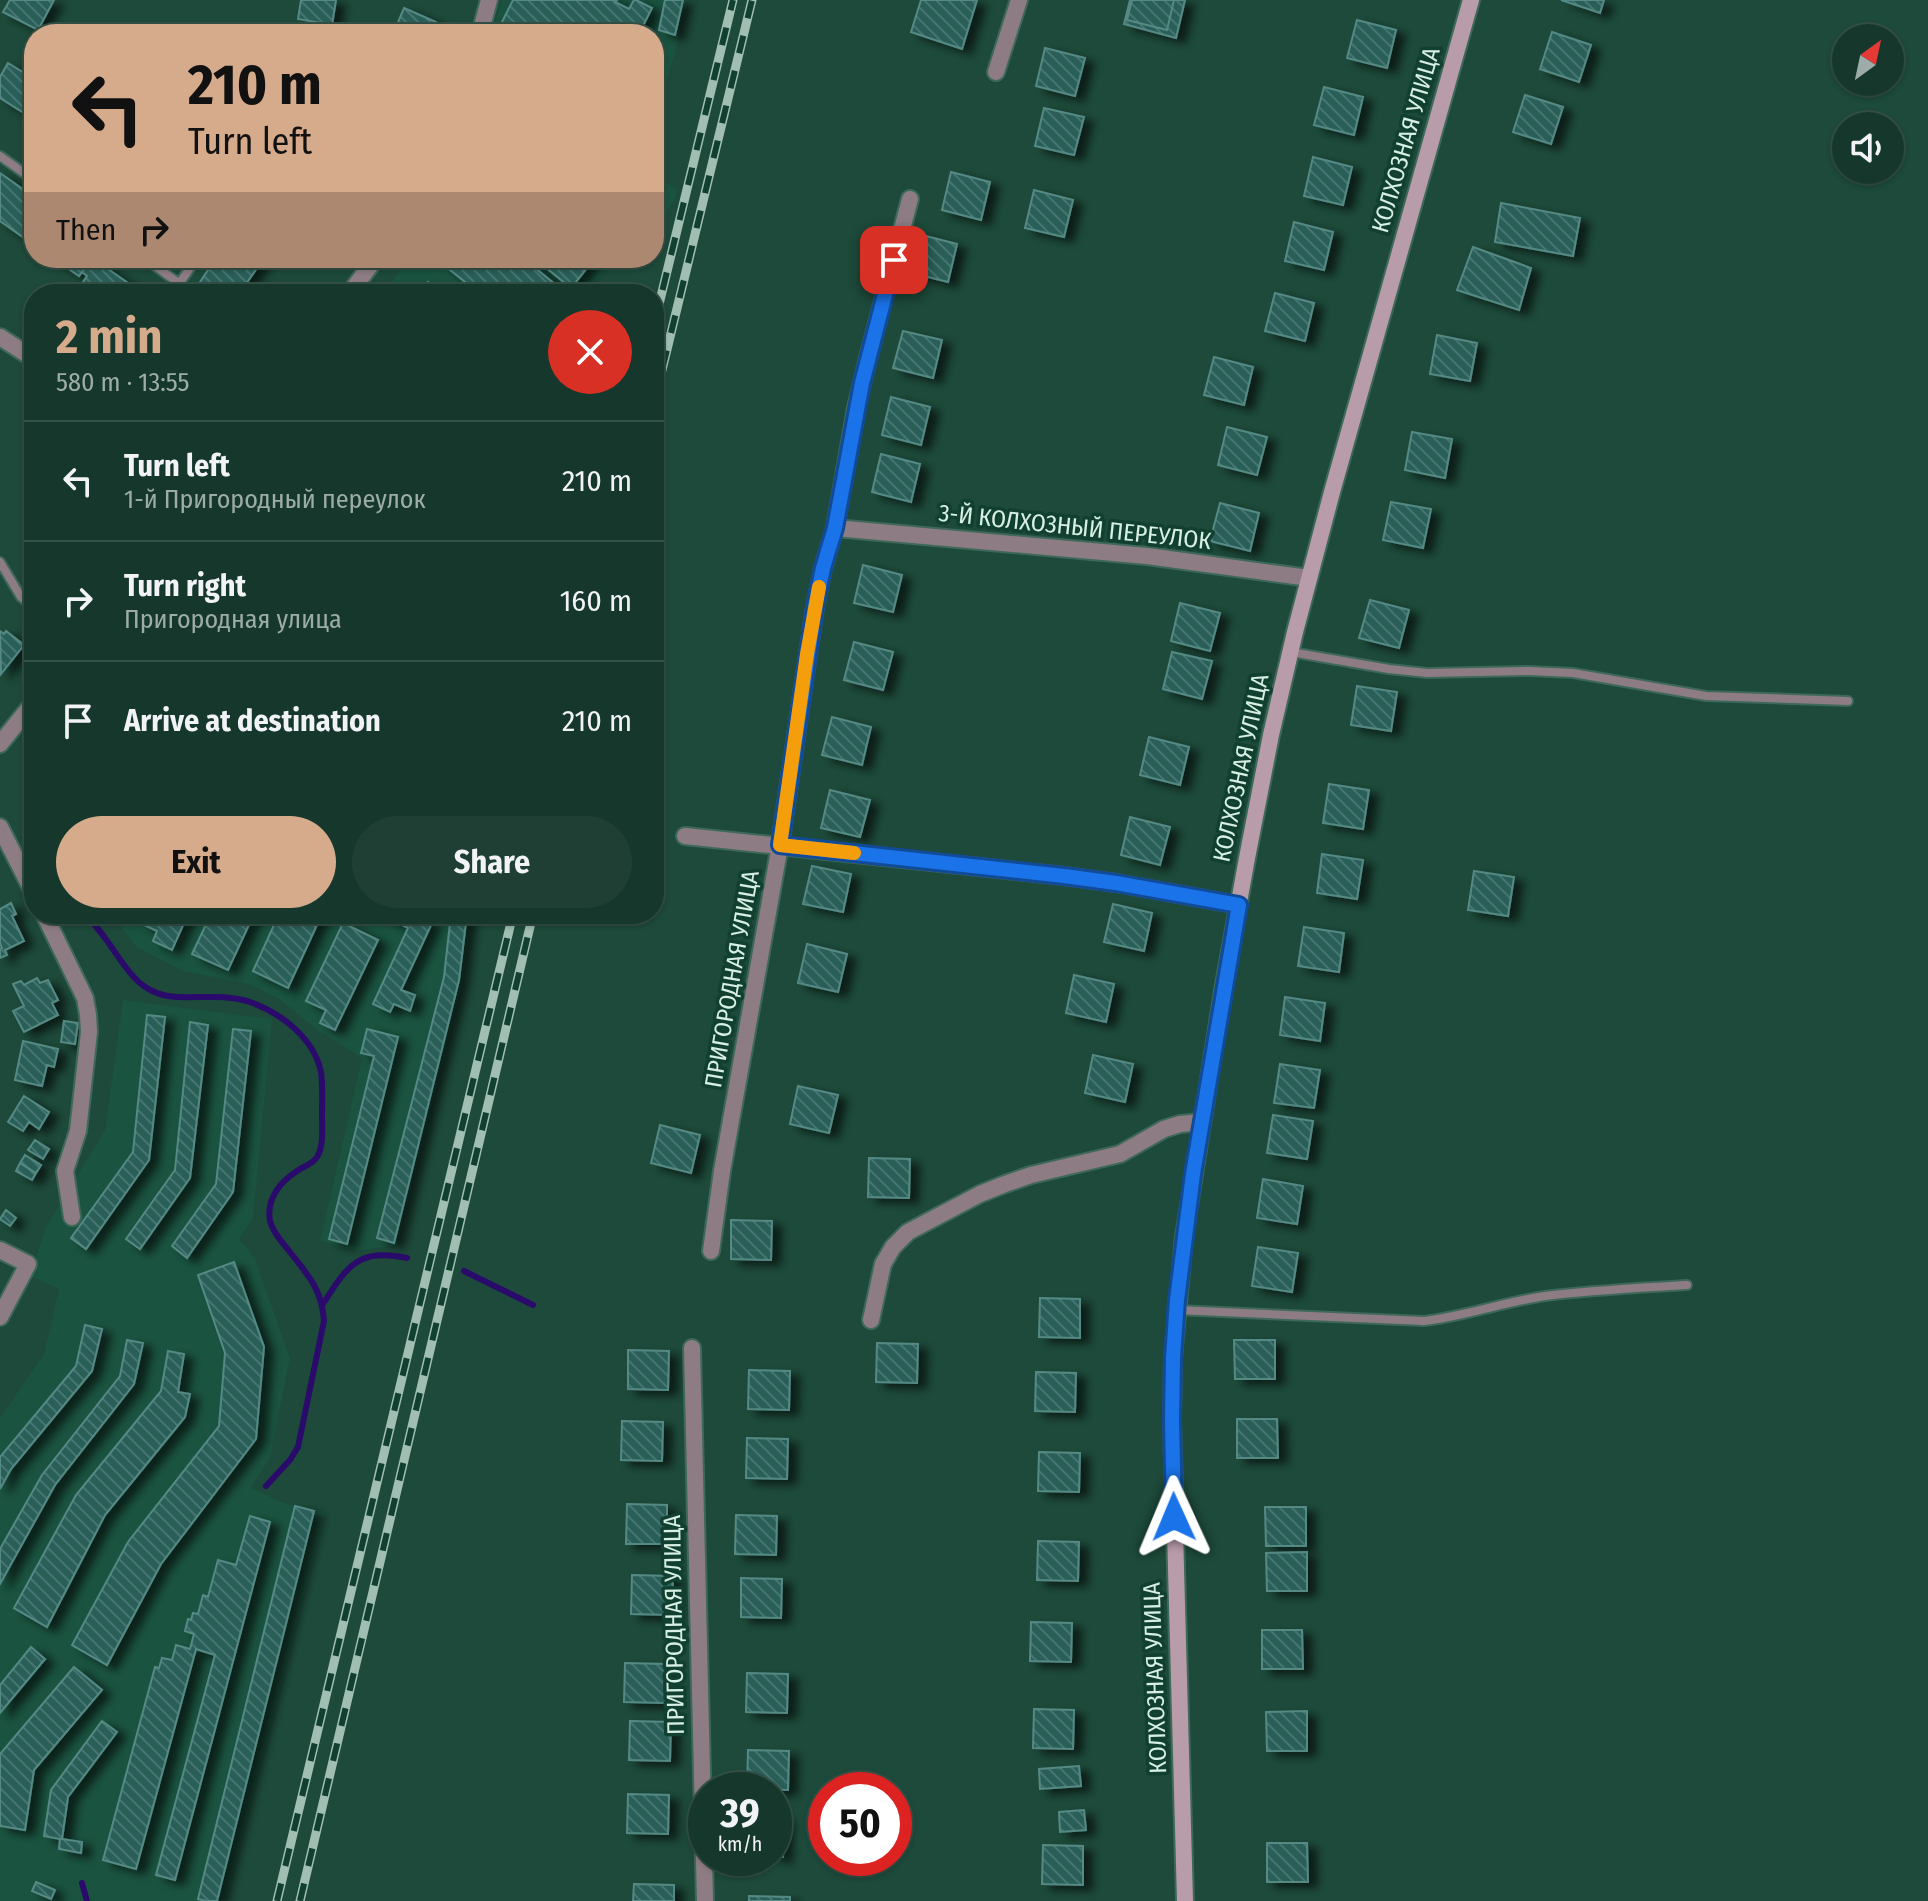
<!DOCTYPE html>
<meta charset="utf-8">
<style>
body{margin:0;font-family:"Fira Sans Condensed",sans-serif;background:#1f3f34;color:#f1f3f6;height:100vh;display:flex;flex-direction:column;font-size:30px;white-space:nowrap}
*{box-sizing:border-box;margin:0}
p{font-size:26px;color:#9eaca9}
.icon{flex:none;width:44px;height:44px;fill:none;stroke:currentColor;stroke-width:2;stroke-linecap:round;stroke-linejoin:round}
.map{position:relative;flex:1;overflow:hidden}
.side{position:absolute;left:24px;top:284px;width:640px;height:640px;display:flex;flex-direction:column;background:#16382c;border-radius:32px;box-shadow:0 2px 6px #0004,0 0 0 2px #355248}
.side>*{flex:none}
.top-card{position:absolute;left:24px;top:24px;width:640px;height:244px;border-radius:32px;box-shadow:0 2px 6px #0004,0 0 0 2px #355248;background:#d6ab8b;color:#111;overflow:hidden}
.needle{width:52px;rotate:33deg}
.tools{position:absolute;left:1832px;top:24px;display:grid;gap:16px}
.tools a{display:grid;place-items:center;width:72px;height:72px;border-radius:50%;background:#16382c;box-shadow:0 2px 6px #0004,0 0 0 2px #355248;font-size:40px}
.speed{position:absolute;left:688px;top:1772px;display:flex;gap:16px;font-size:40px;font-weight:700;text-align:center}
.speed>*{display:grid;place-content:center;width:104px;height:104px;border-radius:50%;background:#16382c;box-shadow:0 2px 6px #0004,0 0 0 2px #355248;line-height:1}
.speed small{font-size:20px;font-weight:400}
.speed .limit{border:12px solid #d22;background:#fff;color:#111}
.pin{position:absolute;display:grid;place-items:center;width:68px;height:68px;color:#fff;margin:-34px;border-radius:16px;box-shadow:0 4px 12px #0006}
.me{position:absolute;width:88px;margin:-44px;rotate:359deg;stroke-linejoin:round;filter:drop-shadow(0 0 6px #0008)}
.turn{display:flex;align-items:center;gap:28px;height:168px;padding:0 32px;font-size:36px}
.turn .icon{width:104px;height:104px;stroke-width:2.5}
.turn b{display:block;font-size:56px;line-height:68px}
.then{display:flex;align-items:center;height:76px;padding:0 32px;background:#0003;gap:16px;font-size:30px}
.round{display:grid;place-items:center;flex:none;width:84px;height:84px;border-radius:42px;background:#1f3f34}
.head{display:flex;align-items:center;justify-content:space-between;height:136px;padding:0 32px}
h1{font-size:48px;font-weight:700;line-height:60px;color:#d6ab8b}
.button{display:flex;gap:16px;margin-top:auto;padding:16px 32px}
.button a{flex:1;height:92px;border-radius:48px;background:#d6ab8b;color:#111;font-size:32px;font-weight:700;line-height:92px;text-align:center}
.button a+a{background:#1f3f34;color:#f1f3f6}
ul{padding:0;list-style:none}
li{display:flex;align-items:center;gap:24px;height:120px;padding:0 32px;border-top:2px solid #355248}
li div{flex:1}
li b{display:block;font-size:30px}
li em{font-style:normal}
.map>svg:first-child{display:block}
.built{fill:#1a5340}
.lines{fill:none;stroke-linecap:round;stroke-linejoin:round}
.stream{stroke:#2a0a6a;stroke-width:6}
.building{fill:url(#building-back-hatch);stroke:#558a84;stroke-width:2;filter:url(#shadow)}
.service-casing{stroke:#3e6859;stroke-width:12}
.minor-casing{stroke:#3e6859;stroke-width:20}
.tertiary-casing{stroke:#3e6859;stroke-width:20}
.secondary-casing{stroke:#3e6859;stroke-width:20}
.service{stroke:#8e7c84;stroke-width:8}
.minor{stroke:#8e7c84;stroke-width:16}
.tertiary{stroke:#8e7c84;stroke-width:16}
.secondary{stroke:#b99caa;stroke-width:16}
.rail-casing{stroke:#a0beb2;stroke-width:9}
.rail{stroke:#114030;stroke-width:6;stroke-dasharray:18;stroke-linecap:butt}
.route-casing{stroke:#114b97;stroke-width:20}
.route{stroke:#1a73e8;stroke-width:14}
.slow{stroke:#f59e0b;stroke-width:14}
.labels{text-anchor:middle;stroke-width:7;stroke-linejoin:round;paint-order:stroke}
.street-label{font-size:24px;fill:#d7efe4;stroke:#114030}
</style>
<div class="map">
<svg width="1928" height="1901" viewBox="0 0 1928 1901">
<defs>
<pattern id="building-back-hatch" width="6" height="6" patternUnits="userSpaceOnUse" patternTransform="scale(2)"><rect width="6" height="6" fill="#295e59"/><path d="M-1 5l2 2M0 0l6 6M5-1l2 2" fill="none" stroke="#477571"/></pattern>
<filter id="shadow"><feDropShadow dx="9" dy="5" stdDeviation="4" flood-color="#0009"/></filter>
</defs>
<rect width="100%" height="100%" fill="#1d4a3a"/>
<path class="built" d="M502,0H686L678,41L654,127V34H492Z
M654,173L677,190L675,199L654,229Z
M410,258H614L586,294H383Z
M112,914H472L463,982L397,1245L357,1251L320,1241L362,1058L317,1030L279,999L249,984L183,971L136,947Z
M123,1000L272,1019L253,1218L239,1239L255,1259L290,1358L270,1458L251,1488L284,1503L325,1513L225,1901H0V1418L44,1354L59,1289L30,1276L46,1227L105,1130Z"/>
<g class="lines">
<path class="stream" d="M31,811L34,837
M86,914C92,922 99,930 105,938C126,966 137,995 177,997C202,998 225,994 250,1002C281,1013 314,1038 321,1072C323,1086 322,1101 322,1115C322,1128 324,1146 317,1157C313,1164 304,1166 297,1171C280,1182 266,1199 270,1221C272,1230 280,1240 286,1247C305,1272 322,1287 324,1321L298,1447L290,1460L266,1486
M464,1271L533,1305
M323,1304C347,1266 358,1248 407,1258
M82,1883L87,1901"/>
</g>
<path class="building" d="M10,0H54L38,30L3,12Z
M301,0H336L332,25L298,19Z
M513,0H617L615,2L629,9L634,0H636L652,8L639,34H496Z
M665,0H683L675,35L659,30Z
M921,0H977L962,49L911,32Z
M1130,0H1185L1176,38L1124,24Z
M1132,0H1174L1167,30L1127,20Z
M1561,0H1604L1600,13Z
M404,8L436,22L431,34H393Z
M1357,20L1396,30L1387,68L1347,58Z
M1552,32L1591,45L1579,82L1540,69Z
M1045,48L1085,58L1075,96L1036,86Z
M8,63L34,79V96L24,113L0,98V77Z
M1324,87L1363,97L1354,135L1314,125Z
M1525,95L1563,107L1551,144L1513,132Z
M1044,108L1084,117L1074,155L1035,146Z
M1313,157L1352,167L1343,205L1304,196Z
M951,172L990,182L981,220L942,210Z
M0,173L34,197V245L0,221Z
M1034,190L1073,200L1064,237L1025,228Z
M1501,203L1580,218L1573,256L1495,242Z
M1294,222L1333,232L1324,270L1285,261Z
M918,234L957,244L948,282L908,272Z
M1473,247L1531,268L1519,310L1457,290Z
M53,258H92L79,276Z
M92,258L144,294H75L87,276L82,272Z
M216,258H264L239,294H192Z
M450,258H523L567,294H480L444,265Z
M534,258H595L571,288Z
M428,282L443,294H418Z
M1275,293L1314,303L1305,341L1265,331Z
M903,331L942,340L933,378L893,368Z
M1437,335L1477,343L1470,381L1430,374Z
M1214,357L1253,367L1244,405L1204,395Z
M891,397L930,407L921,445L882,435Z
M1227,427L1267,437L1257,475L1218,465Z
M1412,432L1452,439L1445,478L1405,470Z
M881,454L920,464L911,502L872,492Z
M1391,502L1431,509L1423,548L1383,540Z
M1220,503L1259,513L1250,551L1210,541Z
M863,565L902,575L893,612L854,603Z
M1370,600L1409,610L1399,648L1359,638Z
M1180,603L1220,613L1210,651L1171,641Z
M0,631L4,634L6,631L24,645L1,674Z
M854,642L893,652L883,690L844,680Z
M1172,652L1212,661L1202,699L1163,689Z
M1357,686L1397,692L1391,731L1351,725Z
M832,717L871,727L862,765L822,755Z
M1149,737L1189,747L1180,785L1140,775Z
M1329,784L1369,790L1363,829L1323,823Z
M830,790L870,800L860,837L821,828Z
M1130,817L1170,827L1160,865L1121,855Z
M1322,854L1363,860L1357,899L1317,893Z
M812,866L851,874L843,912L803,904Z
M1474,871L1514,877L1508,916L1468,910Z
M11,903L16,914L12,916L24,941L5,950L7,955L0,958V949L2,948L0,943V909Z
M1113,904L1152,913L1144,951L1104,942Z
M145,914H188L172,950L153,941L157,931L140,923Z
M211,914H254L228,970L192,954Z
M279,914H322L288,988L253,971Z
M382,914H415L432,923L401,990L415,995L410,1011L394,1004L390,1012L373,1004L408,928Z
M451,914H467L459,980L394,1243L377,1238L444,977Z
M343,923L378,940L335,1030L320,1023L326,1010L306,1001Z
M1304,927L1344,933L1339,972L1298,966Z
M807,944L847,954L838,992L798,983Z
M1074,975L1114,984L1106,1022L1066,1013Z
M37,978L40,983L48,980L58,1000L52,1003L58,1015L24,1032L13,1011L24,1006L13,984L21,981L24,985Z
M1285,997L1325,1003L1320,1041L1280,1035Z
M147,1015L165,1017L149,1160L86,1249L71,1238L133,1152Z
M64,1021L78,1023L75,1044L61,1042Z
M190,1022L208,1025L190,1178L140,1249L126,1239L175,1170Z
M233,1029L251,1031L233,1192L187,1258L172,1246L216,1184Z
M367,1029L398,1037L347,1244L329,1239L374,1056L361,1053Z
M23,1041L58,1049L54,1067L47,1065L42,1086L15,1080Z
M1093,1055L1133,1064L1125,1102L1085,1093Z
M1280,1064L1320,1070L1314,1108L1274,1103Z
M798,1086L838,1095L829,1133L790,1124Z
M24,1096L49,1112L39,1129L29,1122L23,1131L8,1122Z
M1273,1115L1313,1121L1307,1159L1267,1153Z
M660,1125L700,1135L691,1173L651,1163Z
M35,1140L49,1149L43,1159L28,1150Z
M25,1155L41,1165L36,1173L20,1163Z
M869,1158L910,1159L909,1198L868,1197Z
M20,1163L36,1173L32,1180L16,1171Z
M1263,1179L1303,1186L1297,1224L1257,1218Z
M6,1210L16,1218L10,1226L0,1219Z
M731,1220L772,1221L771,1260L731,1259Z
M1258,1247L1298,1253L1292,1292L1252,1286Z
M234,1262L264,1347L256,1439L161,1564L107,1665L72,1645L128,1542L219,1426L225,1353L198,1275Z
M1040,1298L1080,1299V1338L1039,1337Z
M85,1325L102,1329L92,1371L11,1469L0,1489V1457L76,1366Z
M127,1340L143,1343L134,1384L55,1485L0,1584V1549L42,1475L120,1376Z
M1234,1340H1275V1379H1235Z
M877,1343L918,1344L917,1383L876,1382Z
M628,1350L669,1351L668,1390L628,1389Z
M168,1351L184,1354L178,1392L190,1394L185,1417L105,1515L47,1627L14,1608L76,1495L161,1391Z
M749,1370L790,1371L789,1410L748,1409Z
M1036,1372L1076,1373L1075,1412L1035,1411Z
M1237,1419H1277L1278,1458H1237Z
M622,1421L663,1422L662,1461L621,1460Z
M747,1438L788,1439L787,1479L746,1478Z
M1039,1452L1080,1453L1079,1492L1038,1491Z
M627,1504L667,1505V1544H626Z
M295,1506L314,1511L217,1901H206L198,1899Z
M1265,1507H1306V1546H1266Z
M736,1515L777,1516L776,1555L735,1554Z
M250,1516L270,1522L175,1880L156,1875L215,1655L196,1649L136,1869L103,1860L155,1667L159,1668L162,1658L172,1660L176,1645L190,1649L194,1634L185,1631L188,1619L191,1620L193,1613L198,1614L203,1595L208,1597L218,1560L236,1565Z
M1038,1541L1079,1542L1078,1581L1037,1580Z
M1307,1552V1591H1267L1266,1553Z
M632,1575L673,1576L672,1615L631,1614Z
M741,1578L782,1579L781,1618L741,1617Z
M1031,1622L1072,1623L1071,1662L1030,1661Z
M1262,1630H1302L1303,1669H1262Z
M31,1647L45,1659L0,1713V1685Z
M625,1663L666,1664L665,1703L624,1702Z
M74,1667L102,1690L34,1770L25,1830L0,1826V1754Z
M747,1673L788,1674L787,1713L746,1712Z
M1034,1709L1074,1710L1073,1749L1033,1748Z
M1307,1711V1751H1267L1266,1712Z
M102,1721L117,1732L68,1797L62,1839L82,1842L81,1853L59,1849L60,1839L44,1836L51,1790Z
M630,1721L671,1722L670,1761L629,1760Z
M748,1750L789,1751L788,1790L747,1789Z
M1079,1766L1081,1786L1040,1789L1039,1769Z
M628,1794L669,1795L668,1834L627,1833Z
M1084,1810L1086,1830L1060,1832L1059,1812Z
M774,1818H784L783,1857H774Z
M1267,1843H1307L1308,1882H1267Z
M1043,1845L1083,1846V1885L1042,1884Z
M36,1882L55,1890L51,1899L32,1891Z
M634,1884L674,1885V1901H633Z
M749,1896L790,1897V1901H749Z"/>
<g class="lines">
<defs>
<path id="service" d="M0,156L34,180
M144,258L180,284
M172,294L197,258
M0,562L21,597L34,607
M1291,652L1389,669L1427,673L1529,671L1573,673L1706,696L1848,701
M1177,1310L1424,1321C1465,1316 1504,1302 1545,1296C1592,1290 1640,1288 1687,1285"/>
<path id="minor" d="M996,72L1019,0
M0,337L34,359
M835,528L1147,556L1309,578
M0,827L34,894
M685,836L1064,876L1116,883L1239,905
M44,914L85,998L88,1015L89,1032L78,1131L65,1171L72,1217
M0,1250L28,1264L0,1317
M711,1251L722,1171L780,845L815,607L823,568L835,528L856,408L868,358L910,199
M871,1320L883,1264L893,1247L908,1232L980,1194L1005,1184L1031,1175L1120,1154L1164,1129L1180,1124L1202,1122
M692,1348L705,1901"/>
<path id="tertiary" d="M480,34L489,0
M349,294L376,258
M0,744L34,702"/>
<path id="secondary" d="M1185,1901L1172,1420L1173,1358L1184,1237L1224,985L1247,858L1271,735L1295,632L1332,492L1471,0"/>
</defs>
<use href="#service" class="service-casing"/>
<use href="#minor" class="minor-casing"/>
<use href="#tertiary" class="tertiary-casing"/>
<use href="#secondary" class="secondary-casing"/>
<use href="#service" class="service"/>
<use href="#minor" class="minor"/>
<use href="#tertiary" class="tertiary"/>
<use href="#secondary" class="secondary"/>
<defs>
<path id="rail" d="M654,325L733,0
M654,403L752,0
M277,1901L513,914
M300,1901L533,914"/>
</defs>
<use href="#rail" class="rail-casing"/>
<use href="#rail" class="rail"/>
</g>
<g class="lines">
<defs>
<path id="route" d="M894,260L862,383L835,528L823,568L815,607L780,845L1064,876L1116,883L1239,905L1193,1174L1177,1300L1173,1358L1172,1420L1174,1517"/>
</defs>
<use href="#route" class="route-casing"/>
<use href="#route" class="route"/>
<path class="slow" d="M819,587L807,654L780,845L854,853"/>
</g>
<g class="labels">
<g class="street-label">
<text transform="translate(1406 140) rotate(-74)" y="8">КОЛХОЗНАЯ УЛИЦА</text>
<text transform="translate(1075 527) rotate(6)" y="8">3-Й КОЛХОЗНЫЙ ПЕРЕУЛОК</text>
<text transform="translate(1241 768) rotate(-78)" y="8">КОЛХОЗНАЯ УЛИЦА</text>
<text transform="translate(732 979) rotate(-80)" y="8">ПРИГОРОДНАЯ УЛИЦА</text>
<text transform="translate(674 1625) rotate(-91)" y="8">ПРИГОРОДНАЯ УЛИЦА</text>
<text transform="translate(1155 1678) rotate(-92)" y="8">КОЛХОЗНАЯ УЛИЦА</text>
</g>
</g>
</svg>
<div class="tools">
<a><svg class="needle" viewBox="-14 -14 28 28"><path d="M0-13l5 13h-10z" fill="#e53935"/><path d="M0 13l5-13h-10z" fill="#9eaca9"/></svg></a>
<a><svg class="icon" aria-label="sound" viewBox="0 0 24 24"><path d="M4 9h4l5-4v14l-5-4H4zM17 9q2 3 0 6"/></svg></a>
</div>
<div class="speed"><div>39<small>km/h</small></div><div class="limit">50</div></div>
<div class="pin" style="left:894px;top:260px;background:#d93025"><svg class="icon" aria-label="arrive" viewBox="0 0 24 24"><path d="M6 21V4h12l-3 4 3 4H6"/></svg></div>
<svg class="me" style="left:1174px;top:1517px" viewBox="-20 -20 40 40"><path d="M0-17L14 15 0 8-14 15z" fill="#1a73e8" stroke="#fff" stroke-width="4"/></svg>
<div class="top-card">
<div class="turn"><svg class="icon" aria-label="left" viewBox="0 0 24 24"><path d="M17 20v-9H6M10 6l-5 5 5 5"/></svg><div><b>210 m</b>Turn left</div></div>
<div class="then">Then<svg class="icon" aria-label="right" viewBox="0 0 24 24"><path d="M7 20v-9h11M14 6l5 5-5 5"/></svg></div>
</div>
<section class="side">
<div class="head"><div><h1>2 min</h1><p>580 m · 13:55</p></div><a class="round" style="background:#d93025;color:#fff"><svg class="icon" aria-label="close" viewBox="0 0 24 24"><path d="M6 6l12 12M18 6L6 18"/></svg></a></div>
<ul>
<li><svg class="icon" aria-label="left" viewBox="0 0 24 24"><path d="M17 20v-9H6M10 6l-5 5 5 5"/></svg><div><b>Turn left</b><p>1-й Пригородный переулок</p></div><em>210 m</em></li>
<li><svg class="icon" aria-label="right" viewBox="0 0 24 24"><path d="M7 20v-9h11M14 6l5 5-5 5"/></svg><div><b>Turn right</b><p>Пригородная улица</p></div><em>160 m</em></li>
<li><svg class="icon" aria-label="arrive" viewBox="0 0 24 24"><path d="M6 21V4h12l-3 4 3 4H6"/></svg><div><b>Arrive at destination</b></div><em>210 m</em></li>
</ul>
<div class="button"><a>Exit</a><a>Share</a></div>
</section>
</div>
